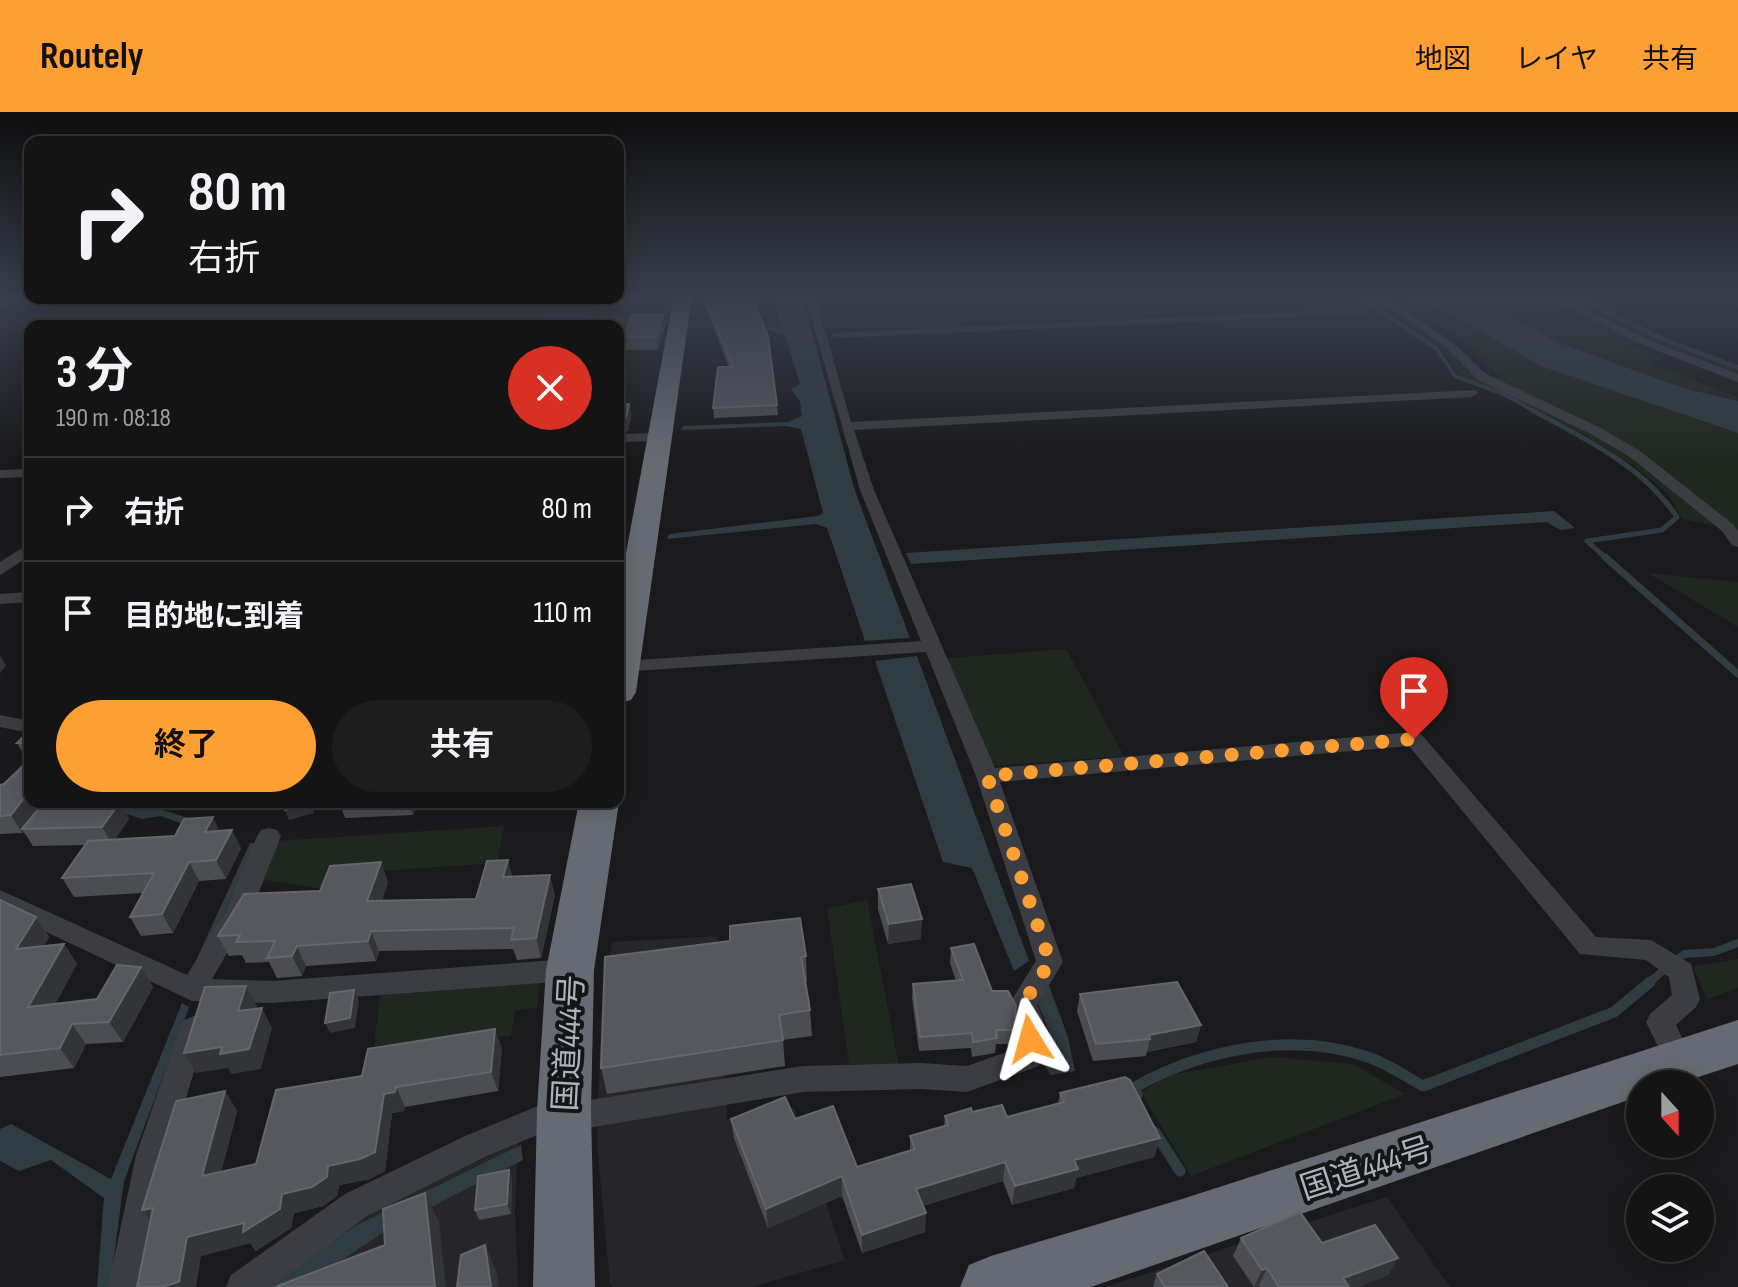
<!DOCTYPE html>
<html lang="ja">
<meta charset="utf-8">
<style>
body{margin:0;font-family:"Sofia Sans Condensed","Noto Sans JP",sans-serif;background:#1d1d1e;color:#f1f3f6;height:100vh;display:flex;flex-direction:column;font-size:30px;white-space:nowrap}
*{box-sizing:border-box;margin:0}
p{font-size:26px;color:#9d9ea0}
.icon{flex:none;width:44px;height:44px;fill:none;stroke:currentColor;stroke-width:2;stroke-linecap:round;stroke-linejoin:round}
.map{position:relative;flex:1;overflow:hidden}
.side{position:absolute;left:24px;top:208px;width:600px;height:488px;display:flex;flex-direction:column;background:#141415;border-radius:16px;box-shadow:0 4px 20px #0003,0 0 0 2px #333334}
.side>*{flex:none}
.banner{position:absolute;left:24px;top:24px;width:600px;height:168px;border-radius:16px;box-shadow:0 4px 20px #0003,0 0 0 2px #333334;background:#141415;color:#f1f3f6;overflow:hidden}
.needle{width:52px;rotate:159deg}
.fabs{position:absolute;left:1626px;top:958px;display:grid;gap:16px}
.fabs a{display:grid;place-items:center;width:88px;height:88px;border-radius:50%;background:#141415;box-shadow:0 4px 20px #0003,0 0 0 2px #333334;font-size:40px}
.pin{position:absolute;display:grid;place-items:center;width:68px;height:68px;color:#fff;margin:-82px -34px;border-radius:50% 50% 50% 0;rotate:-45deg;box-shadow:0 0 8px #0007}
.pin .icon{rotate:45deg}
.me{position:absolute;width:88px;margin:-44px;rotate:352deg;stroke-linejoin:round;filter:drop-shadow(0 0 6px #0008)}
.turn{display:flex;align-items:center;gap:28px;height:168px;padding:0 32px;font-size:36px}
.turn .icon{width:104px;height:104px;stroke-width:2.5}
.turn b{display:block;font-size:56px;line-height:68px}
.round{display:grid;place-items:center;flex:none;width:84px;height:84px;border-radius:42px;background:#1d1d1e}
.head{display:flex;align-items:center;justify-content:space-between;height:136px;padding:0 32px}
h1{font-size:48px;font-weight:700;line-height:60px}
.cta{display:flex;gap:16px;margin-top:auto;padding:16px 32px}
.cta a{flex:1;height:92px;border-radius:48px;background:#fd9f32;color:#111;font-size:32px;font-weight:700;line-height:92px;text-align:center}
.cta a+a{background:#1d1d1e;color:#f1f3f6}
ul{padding:0;list-style:none}
li{display:flex;align-items:center;gap:24px;height:104px;padding:0 32px;border-top:2px solid #333334}
li div{flex:1}
li b{display:block;font-size:30px}
li em{font-style:normal}
header{display:flex;align-items:center;gap:48px;box-sizing:border-box;height:112px;padding:0 40px;background:#fd9f32;color:#111}
header strong{font-size:38px}
nav{display:flex;gap:44px;margin-inline-start:auto;font-size:28px}
.map>svg:first-child{display:block}
.built{fill:#26262a}
.green{fill:#1f281f}
.water{fill:#2f3c42}
.lines{fill:none;stroke-linecap:round;stroke-linejoin:round}
.stream-far4{stroke:#2f3c42;stroke-width:4}
.stream-far3{stroke:#2f3c42;stroke-width:5}
.stream-far2{stroke:#2f3c42;stroke-width:7}
.stream-far1{stroke:#2f3c42;stroke-width:8}
.stream{stroke:#2f3c42;stroke-width:11}
.street{fill:#3b3d42;fill-rule:evenodd}
.highway{fill:#666b73;fill-rule:evenodd}
.wall{fill:#4b4d52}
.shaded-wall{fill:#333438}
.building{fill:#56585e;stroke:#63666c;stroke-width:2}
.route{stroke:#fd9f32;stroke-width:14;stroke-dasharray:0 25.2}
.labels{text-anchor:middle;stroke-width:8;stroke-linejoin:round;paint-order:stroke}
.near-street-label{font-size:32px;fill:#acb3bd;stroke:#151518}
</style>
<header>
<strong>Routely</strong>
<nav><a>地図</a><a>レイヤ</a><a>共有</a></nav>
</header>
<div class="map">
<svg width="1738" height="1175" viewBox="0 0 1738 1175">
<rect width="100%" height="100%" fill="#1a1a1c"/>
<path class="built" d="M717,824L727,1007L794,995L845,1148L752,1175H613L610,1172L597,1032L601,907L612,830Z
M518,1031L515,1101L518,1175H250L352,1106Z
M1387,1085L1450,1175H1104Z"/>
<path class="green" d="M1360,183H1374L1485,264L1500,265L1470,235L1395,183H1417L1541,254L1738,321V422L1734,418L1682,407L1667,381L1631,352L1582,321L1504,281L1470,269L1459,262L1440,235Z
M1474,183H1567L1658,228L1738,258V269L1642,232H1627L1665,245L1651,252L1738,285V289L1683,276L1559,231Z
M1648,461L1738,470V515Z
M1066,537L1124,644L993,654L947,546Z
M504,714L497,751L337,762L324,777L258,767L276,729Z
M867,788L899,954L849,952L827,796Z
M1738,847V876L1707,887L1693,854Z
M540,871L537,896L515,898L511,924L374,934L380,883Z
M1271,945L1353,952L1405,982L1191,1064L1141,980L1171,963Z"/>
<path class="water" d="M774,183H802L855,379L910,526L865,529L827,416L816,412L667,427L669,422L818,404L823,401L801,317L787,314L681,318L683,314L788,310L802,304L800,289L791,277L800,272L785,223L767,218L694,214L773,216L780,212Z
M1417,183H1474L1559,231L1683,276L1738,289V321L1541,254Z
M1567,183H1577L1669,227L1738,253V258L1658,228Z
M1361,197L1368,202L834,226L832,221Z
M551,200L668,209V212L553,205L546,214H531L541,202Z
M1554,399L1575,416L1561,418L1546,410L911,452L906,441Z
M917,544L1029,849L1014,859L972,756L943,750L875,549Z
M90,690H137L204,711L198,718L161,704L142,707Z
M250,731H257L202,848L197,846Z
M1048,871L1068,925L1075,959L1051,963L1042,950L1051,925L1038,892Z
M182,891L189,895L124,1069L110,1175H97L104,1086L51,1048L19,1059L0,1049V1017L11,1012L111,1067Z
M521,1033L523,1048L390,1116L301,1175H265L355,1114Z"/>
<g class="lines">
<path class="stream-far4" d="M1356,183L1436,236L1455,264L1503,282L1536,300"/>
<path class="stream-far3" d="M1532,298C1584,326 1643,354 1677,405L1662,418L1587,429L1607,447"/>
<path class="stream-far2" d="M1605,445L1738,562"/>
<path class="stream-far1" d="M1647,872L1684,842L1714,840L1738,831"/>
<path class="stream" d="M1137,984L1135,975C1203,937 1293,919 1368,945C1388,952 1405,964 1423,974L1614,900L1650,870
M1155,1020L1180,1059"/>
<path class="street" d="M805,183H815L851,310L1476,278L1478,281L1472,285L854,318L874,378L995,656L1414,620L1421,622L1596,825L1651,828L1691,852L1700,887L1696,895L1676,913L1693,948L1689,957L1679,960L1669,957L1646,910L1650,902L1672,883L1669,865L1646,848L1580,842L1409,634L1000,670L1063,850L1037,893C1047,911 1048,934 1039,954L967,980L921,977L803,980L564,1020L554,1016L487,1044L367,1104L271,1175H226L231,1163L345,1082L465,1024L560,985L571,991L803,954L921,951L967,954L1015,937L1018,909L1009,892L1036,849L976,664L926,540L618,560V550L622,549L921,529L860,378Z
M1372,183H1384L1456,233L1486,262L1601,316L1640,339L1734,413L1738,419V435L1732,433L1722,419L1630,345L1591,322L1478,268L1448,237Z
M1544,183H1558L1651,229L1738,262V270L1643,233Z
M122,186L117,189L0,193V187Z
M618,322L662,321L669,325L662,329L618,330Z
M30,357V365L0,366V358Z
M30,431V444L0,463V450Z
M30,480V490L0,492V482Z
M0,603L30,609V621L0,615Z
M269,716L277,718L281,724L251,800L212,867L272,869L570,847L579,851L583,858L579,865L570,869L272,891L192,889L0,798V778L187,863L226,798L257,724L261,718Z
M194,904L204,908L208,916L168,1043L142,1175H108L136,1043L180,916L184,908Z"/>
<path class="highway" d="M674,183H692L636,580L631,588L618,591V484Z
M618,688L619,690L594,858L591,998L595,1175H533L537,998L546,858L579,690Z
M1738,908V952L1677,972H1640V984L1091,1175H960L969,1153L991,1144L1179,1088Z"/>
</g>
<path class="wall" d="M702,183H751L777,293L778,303L714,306L713,296L729,255L703,189Z
M663,202L665,215L658,238H626L624,225Z
M629,292L631,305L628,319L623,320L625,333L620,356L626,369L621,420H618V293Z
M30,618V690H120L129,707L115,727L175,724L219,719L241,736L226,767L199,769L173,821L141,824L130,805L143,781L74,785L62,766L85,733L33,734L24,720L22,721L0,722V673L4,672L29,649L27,648L17,631Z
M339,690H419L413,703L345,706Z
M512,764L555,783L541,846L517,848L513,837L379,839L376,849L306,854L302,864L277,866L269,850L246,851L242,843L229,844L218,824L320,779L388,770L382,789L476,787Z
M878,777L921,827L888,832L878,797Z
M0,788L36,805L49,825L43,834L64,832L77,852L55,892L97,887L141,855L153,875L123,930L86,932L74,956L0,965Z
M730,829L806,844L807,870L805,871L810,898L812,924L783,928L785,954L607,982L601,956Z
M951,836L992,879L1014,918L1012,932H996L995,941L972,945L971,936L919,939L912,886L913,872L956,869L950,851Z
M1080,882L1201,913L1196,930L1147,940L1146,944L1093,949L1077,899Z
M502,936L498,979L405,995L404,999L392,1001L385,1059L370,1067L339,1073L337,1084L323,1094L294,1101L291,1116L256,1139L250,1131L201,1144L225,979L237,999L221,1060L256,1052L362,964Z
M1060,981L1160,1026L1154,1045L1076,1066L1074,1076L1012,1093L1003,1069L923,1094L925,1120L862,1141L842,1084L768,1116L734,1026L731,1007L857,1055L910,1039V1024L944,1014L945,1004L972,1000L1007,1005L1058,992Z
M509,1058L512,1068L511,1102L479,1108L475,1098Z
M1241,1126L1322,1131L1398,1146L1388,1163L1357,1175H1260L1259,1173L1254,1175L1233,1144Z
M1157,1162L1228,1175H1153Z"/>
<path class="shaded-wall" d="M663,202L665,215L658,238L657,225Z
M629,292L631,305L628,319L618,321V308Z
M623,320L625,333L618,366V344Z
M624,356L626,369L621,420L619,406Z
M0,543L6,554L0,561Z
M30,678V690H46L22,717L24,720L22,721L11,703Z
M120,690L129,707L112,732L102,715Z
M310,690H314V701L289,708L285,698Z
M408,690H419L413,703Z
M213,705L222,724L205,720Z
M232,718L241,736L226,767L216,748Z
M508,748L513,767L503,765Z
M189,750L199,769L173,821L162,802Z
M381,750L388,770L375,809L367,789Z
M550,763L555,783L541,846L536,826Z
M36,805L49,825L30,857L16,837Z
M922,807L921,827L888,832L889,812Z
M371,819L379,839L376,849L368,829Z
M64,832L77,852L43,915L28,895Z
M297,834L306,854L302,864L292,844Z
M141,855L153,875L123,930L109,910Z
M246,874L257,894L249,920L238,899Z
M354,878L359,888L355,916L330,921L325,911Z
M262,896L272,916L261,957L231,962L228,956L196,961L184,941Z
M72,912L86,932L74,956L60,936Z
M1201,913L1196,930L1147,940L1150,927L1149,923Z
M495,917L502,936L498,979L491,960Z
M396,975L405,995L404,999L392,1001L385,1059L370,1067L339,1073L337,1084L323,1094L294,1101L291,1116L256,1139L250,1131L201,1144L196,1175H161L187,1125L282,1082L328,1054L384,982Z
M225,979L237,999L215,1084L202,1064Z
M1160,1026L1154,1045L1076,1066L1074,1076L1012,1093L1015,1074L1074,1048Z
M1005,1050L1003,1069L916,1096V1077Z
M509,1058L512,1068L511,1102L507,1092Z
M842,1064V1084L768,1116L766,1097Z
M425,1081L439,1110L446,1175H435Z
M153,1096L156,1117L142,1098Z
M926,1101L925,1120L862,1141V1123Z
M485,1133L497,1161L499,1175H491Z
M1398,1146L1388,1163L1357,1175H1338L1343,1166Z
M1267,1156L1259,1173L1254,1175L1262,1158Z"/>
<path class="building" d="M703,183H751L768,224L777,293L713,296L718,255H733Z
M663,202L657,225H624L632,203Z
M629,292L626,306L618,308V293Z
M618,320H623L618,344Z
M618,356H624L618,406Z
M30,618V631H17Z
M30,647V678L11,703L0,704V673L4,672Z
M44,690H93L92,691L120,690L102,715L22,717Z
M285,690H310V692L285,698Z
M213,705L205,720L232,718L216,748L189,750L162,802L130,805L154,761L62,766L88,729L175,724L184,707Z
M508,748L503,765L550,763L536,826L511,828L514,816L371,819L368,829L297,834L292,844L267,846L275,829L236,830L240,823L218,824L244,782L320,779L330,754L381,750L367,789L476,787L487,749Z
M911,772L922,807L889,812L878,777Z
M0,788L36,805L16,837L64,832L28,895L97,887L117,853L141,855L109,910L72,912L60,936L0,943Z
M800,806L806,844L801,845L810,898L779,903L783,928L601,956L605,845L730,829V814Z
M974,832L992,879H1008L1016,894L1014,918H996L997,926L973,930L972,921L920,925L913,872L963,868L951,836Z
M1177,870L1201,913L1149,923L1150,927L1096,932L1080,882Z
M246,874L238,899L262,896L249,937L220,942L222,935L184,941L205,875Z
M354,878L350,906L325,911L330,881Z
M495,917L491,960L396,975L395,980L384,982L375,1040L360,1047L328,1054L327,1065L312,1075L282,1082L280,1097L243,1120L244,1111L187,1125L179,1170L161,1175H137L153,1096L142,1098L176,989L225,979L202,1064L256,1052L276,978L362,964L368,937Z
M1125,965L1130,968L1160,1026L1074,1048L1078,1057L1015,1074L1005,1050L916,1077L926,1101L862,1123L842,1064L766,1097L731,1007L785,985L795,1007L833,994L857,1055L915,1037L910,1024L948,1013L945,1004L971,996L972,1000L1002,993L1007,1005L1064,990L1060,981Z
M509,1058L507,1092L475,1098L478,1064Z
M425,1081L435,1175H275L385,1133L383,1097Z
M1300,1100L1322,1131L1375,1113L1398,1146L1343,1166L1349,1175H1279L1267,1156L1262,1158L1241,1126Z
M485,1133L491,1175H457L461,1143Z
M1204,1139L1228,1175H1165L1157,1162Z"/>
<linearGradient id="sky" x2="0" y2="1"><stop stop-color="#0e0e0f"/><stop offset="0.53" stop-color="#383e4b"/><stop offset="1" stop-color="#383e4b" stop-opacity="0"/></linearGradient>
<rect width="1738" height="348" fill="url(#sky)"/>
<g class="lines">
<path class="route" d="M1030,927L1032,909L1023,892L1050,850L987,664L1414,627"/>
</g>
<g class="labels">
<g class="near-street-label">
<text transform="translate(568 931) rotate(-87)" y="11">国道444号</text>
<text transform="translate(1366 1056) rotate(-18)" y="11">国道444号</text>
</g>
</g>
</svg>
<div class="fabs">
<a><svg class="needle" viewBox="-14 -14 28 28"><path d="M0-13l5 13h-10z" fill="#e53935"/><path d="M0 13l5-13h-10z" fill="#9d9ea0"/></svg></a>
<a><svg class="icon" aria-label="layers" viewBox="0 0 24 24"><path d="M12 4l9 5-9 5-9-5zM3 14l9 5 9-5"/></svg></a>
</div>
<div class="pin" style="left:1414px;top:627px;background:#d93025"><svg class="icon" aria-label="arrive" viewBox="0 0 24 24"><path d="M6 21V4h12l-3 4 3 4H6"/></svg></div>
<svg class="me" style="left:1030px;top:927px" viewBox="-20 -20 40 40"><path d="M0-17L14 15 0 8-14 15z" fill="#fd9f32" stroke="#fff" stroke-width="4"/></svg>
<div class="banner">
<div class="turn"><svg class="icon" aria-label="right" viewBox="0 0 24 24"><path d="M7 20v-9h11M14 6l5 5-5 5"/></svg><div><b>80 m</b>右折</div></div>
</div>
<section class="side">
<div class="head"><div><h1>3 分</h1><p>190 m · 08:18</p></div><a class="round" style="background:#d93025;color:#fff"><svg class="icon" aria-label="close" viewBox="0 0 24 24"><path d="M6 6l12 12M18 6L6 18"/></svg></a></div>
<ul>
<li><svg class="icon" aria-label="right" viewBox="0 0 24 24"><path d="M7 20v-9h11M14 6l5 5-5 5"/></svg><div><b>右折</b></div><em>80 m</em></li>
<li><svg class="icon" aria-label="arrive" viewBox="0 0 24 24"><path d="M6 21V4h12l-3 4 3 4H6"/></svg><div><b>目的地に到着</b></div><em>110 m</em></li>
</ul>
<div class="cta"><a>終了</a><a>共有</a></div>
</section>
</div>
